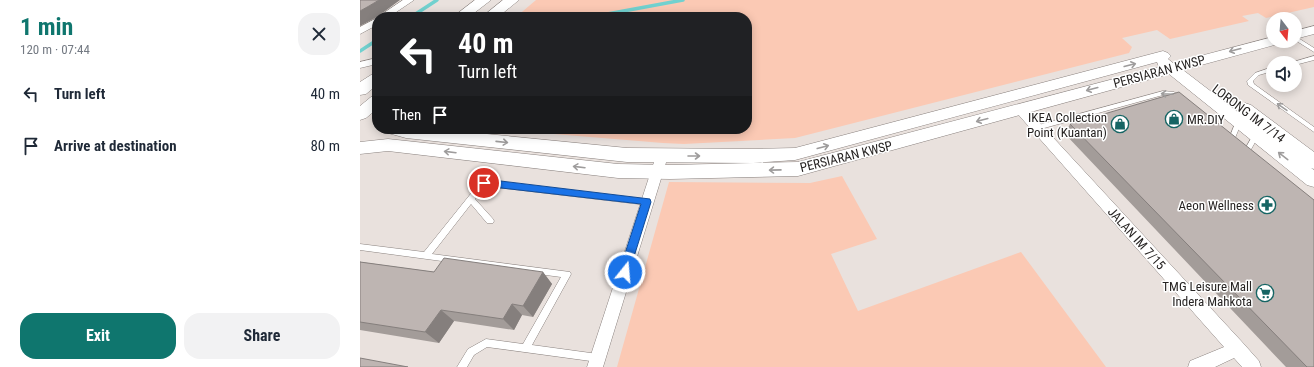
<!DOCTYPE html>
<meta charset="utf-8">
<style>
body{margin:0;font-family:"Roboto Condensed",sans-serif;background:#f2f2f3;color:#1f2937;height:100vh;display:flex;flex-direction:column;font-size:15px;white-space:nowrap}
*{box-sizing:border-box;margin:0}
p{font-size:13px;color:#747a83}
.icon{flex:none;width:22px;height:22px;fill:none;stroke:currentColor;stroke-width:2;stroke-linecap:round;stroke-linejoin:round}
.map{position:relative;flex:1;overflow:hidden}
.side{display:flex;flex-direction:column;background:#fff;width:360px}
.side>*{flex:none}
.hud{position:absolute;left:12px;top:12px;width:380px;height:122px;border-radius:16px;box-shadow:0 2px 10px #0003;background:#202124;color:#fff;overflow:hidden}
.needle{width:26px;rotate:164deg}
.buttons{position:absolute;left:906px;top:12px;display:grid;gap:8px}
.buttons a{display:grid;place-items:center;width:36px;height:36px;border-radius:50%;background:#fff;box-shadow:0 2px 10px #0003;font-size:20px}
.pin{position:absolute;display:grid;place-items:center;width:34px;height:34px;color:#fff;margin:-17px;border:2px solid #fff;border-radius:50%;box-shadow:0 1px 4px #0007}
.me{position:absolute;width:44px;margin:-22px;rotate:17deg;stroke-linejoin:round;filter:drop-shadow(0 0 3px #0008)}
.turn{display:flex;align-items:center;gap:14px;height:84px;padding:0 20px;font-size:18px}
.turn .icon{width:52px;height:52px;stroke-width:2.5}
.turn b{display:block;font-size:28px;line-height:34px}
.then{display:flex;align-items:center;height:38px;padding:0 20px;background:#0003;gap:8px;font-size:15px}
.round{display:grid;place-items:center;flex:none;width:42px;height:42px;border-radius:16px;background:#f2f2f3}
.summary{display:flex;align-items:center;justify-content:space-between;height:68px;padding:0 20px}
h1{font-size:24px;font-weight:700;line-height:30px;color:#0f766e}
.action{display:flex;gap:8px;margin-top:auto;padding:8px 20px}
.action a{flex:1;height:46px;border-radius:16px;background:#0f766e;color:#fff;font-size:16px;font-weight:700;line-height:46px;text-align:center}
.action a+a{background:#f2f2f3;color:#1f2937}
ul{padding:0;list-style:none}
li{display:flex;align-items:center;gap:12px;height:52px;padding:0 20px}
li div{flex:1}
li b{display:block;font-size:15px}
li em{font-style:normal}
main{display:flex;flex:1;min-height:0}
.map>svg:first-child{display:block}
.green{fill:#fbc9b4}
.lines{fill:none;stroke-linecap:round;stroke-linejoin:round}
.stream{stroke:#71d1cf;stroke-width:3.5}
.lane-casing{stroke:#8a827f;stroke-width:1}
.street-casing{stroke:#8a827f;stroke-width:1}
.secondary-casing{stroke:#8a827f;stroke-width:1}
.lane{fill:#fff;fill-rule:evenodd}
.street{fill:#fff;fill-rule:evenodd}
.secondary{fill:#fff;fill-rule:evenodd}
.wall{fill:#a39c99}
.shaded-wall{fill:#857f7d}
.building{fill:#beb5b2;stroke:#857f7d}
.oneway{stroke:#9e9c9c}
.route{fill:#1a73e8;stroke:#114b97}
.labels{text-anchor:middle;stroke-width:3;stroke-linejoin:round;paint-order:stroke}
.street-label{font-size:13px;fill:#272423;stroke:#fff}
.poi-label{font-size:13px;fill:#272423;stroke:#fff;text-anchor:end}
</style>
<main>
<section class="side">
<div class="summary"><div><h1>1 min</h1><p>120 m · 07:44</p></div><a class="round"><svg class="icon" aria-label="close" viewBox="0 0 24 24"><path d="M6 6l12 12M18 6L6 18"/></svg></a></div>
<ul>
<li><svg class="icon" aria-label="left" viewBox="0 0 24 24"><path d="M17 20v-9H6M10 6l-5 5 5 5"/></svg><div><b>Turn left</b></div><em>40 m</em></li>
<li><svg class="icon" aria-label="arrive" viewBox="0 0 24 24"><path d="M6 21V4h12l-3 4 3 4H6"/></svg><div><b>Arrive at destination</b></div><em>80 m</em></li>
</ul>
<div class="action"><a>Exit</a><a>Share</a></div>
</section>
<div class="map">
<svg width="954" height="367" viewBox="0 0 954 367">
<rect width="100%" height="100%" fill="#e9e1dd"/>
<path class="green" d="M176,0H954V7L906,18L898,13L882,16L889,21L810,39L797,30L762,38L772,47L769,53L435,138L324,144L303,143L134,129H387V17H156Z
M482,176L517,239L471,254L498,311L661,252L746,367H257L309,182L450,183Z"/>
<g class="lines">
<path class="stream" d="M51,17L77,0
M231,17L323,0
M0,51L17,40"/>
<defs>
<path id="lane" d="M935,36L954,48V52L935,40Z
M954,56V60L935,65V63H932L933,62Z
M913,67V71L899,75L893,81L894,84L954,127V132L888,85L887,81L895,73Z
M803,91L814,92L823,99L820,101L811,95H803L677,130L674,128L675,126Z
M877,119H879L882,121L873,143H869L868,141Z
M894,133H896L899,135L888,155H884L883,153Z
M123,180L290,200L291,202L290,204L287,205L125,186L115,199L133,219L134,221L133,223H127L111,204L72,254L210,272L211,274L210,276L172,345L238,354L241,355L243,358L241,361L238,362L127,347L114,355L107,367H97L108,349L126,339L163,344L201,277L0,250V244L64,252L121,181Z"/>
<path id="street" d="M43,0H54L29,17H18Z
M17,18V25L0,34V27Z
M17,58V64L0,68V62Z
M660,105L664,106L883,343L899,361L901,367H882L874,358L855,367H828L830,361L864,347L656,112L654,109L656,106Z
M302,152L306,153L308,156L243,367H227L296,156L298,153Z"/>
<path id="secondary" d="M115,0H131L109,17H93Z
M143,0H159L138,17H122Z
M954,26V34L935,39V31Z
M913,37V41H920L918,44L823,70L879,113L877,109L879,105L885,103L891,105L954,152V169L951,168L954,170V187L947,185L809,74L438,176L310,179L258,178L28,151L0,154V142L28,139L258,164L310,165L438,162L799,67L797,62L435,160L393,163L267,162L46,138L28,133L25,129H76L267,148L393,149L435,148L803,51L808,53L811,56L808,59L813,63Z
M17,73V85L6,94L0,95V82L11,75Z
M17,96V109L6,118L0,120V106L11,97Z"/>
</defs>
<use href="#lane" class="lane-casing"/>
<use href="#street" class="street-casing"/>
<use href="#secondary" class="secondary-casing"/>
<use href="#lane" class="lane"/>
<use href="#street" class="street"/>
<use href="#secondary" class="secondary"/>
</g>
<path class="wall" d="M710,124L954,367H926L705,134Z
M0,261L1,262L74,272H183L192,284L173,317L162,315L154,330L94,321L79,343L0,330Z"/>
<path class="shaded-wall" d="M19,0H40L17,17L0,26V11Z
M183,272L192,284L173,317L163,306Z
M152,304L162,315L154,330L143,319Z
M81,310L94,321L79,343L65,332Z"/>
<path class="building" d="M0,0H19L9,6L0,11Z
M819,92L954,200V367H947L710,124Z
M84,258L183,272L163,306L152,304L143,319L81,310L65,332L0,322V262L74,272Z
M0,358L48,367H0Z"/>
<defs><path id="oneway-shaft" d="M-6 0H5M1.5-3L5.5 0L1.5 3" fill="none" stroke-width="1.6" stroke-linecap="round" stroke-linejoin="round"/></defs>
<g class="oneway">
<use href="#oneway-shaft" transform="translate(875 50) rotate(165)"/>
<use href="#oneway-shaft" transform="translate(770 65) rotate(-14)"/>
<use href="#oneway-shaft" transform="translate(732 89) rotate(165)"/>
<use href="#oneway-shaft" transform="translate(807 94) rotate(-177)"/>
<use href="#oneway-shaft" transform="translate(922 107) rotate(-145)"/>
<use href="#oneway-shaft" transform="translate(622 120) rotate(165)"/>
<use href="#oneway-shaft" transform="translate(142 142) rotate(6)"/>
<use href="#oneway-shaft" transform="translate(463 147) rotate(-15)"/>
<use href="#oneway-shaft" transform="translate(90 152) rotate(-173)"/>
<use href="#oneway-shaft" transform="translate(334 156)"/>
<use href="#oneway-shaft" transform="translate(923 156) rotate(-142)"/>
<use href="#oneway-shaft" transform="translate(219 167) rotate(-173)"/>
<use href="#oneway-shaft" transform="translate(415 170) rotate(179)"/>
</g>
<path class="route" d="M124,179L290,199L291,202L268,276L265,277L261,276L259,272L281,204L124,186L119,183Z"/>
<defs>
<symbol id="shop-ring" viewBox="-11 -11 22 22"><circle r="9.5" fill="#fff" stroke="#166564" stroke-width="1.5"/><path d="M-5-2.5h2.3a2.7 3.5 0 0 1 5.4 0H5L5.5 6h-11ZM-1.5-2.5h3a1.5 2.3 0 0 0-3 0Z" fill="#166564"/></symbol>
<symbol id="pharmacy-ring" viewBox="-11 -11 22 22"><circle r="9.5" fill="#fff" stroke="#166564" stroke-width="1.5"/><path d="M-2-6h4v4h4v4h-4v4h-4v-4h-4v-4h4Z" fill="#166564"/></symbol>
<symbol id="supermarket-ring" viewBox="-11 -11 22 22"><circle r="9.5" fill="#fff" stroke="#166564" stroke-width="1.5"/><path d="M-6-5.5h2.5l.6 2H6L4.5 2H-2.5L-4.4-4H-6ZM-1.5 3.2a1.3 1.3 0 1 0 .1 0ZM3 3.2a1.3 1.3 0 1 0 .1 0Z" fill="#166564"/></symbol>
</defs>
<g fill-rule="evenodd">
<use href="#shop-ring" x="804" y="109" width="20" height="20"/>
<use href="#shop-ring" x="750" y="114" width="20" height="20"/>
<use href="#pharmacy-ring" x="897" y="195" width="20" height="20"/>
<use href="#supermarket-ring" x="895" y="283" width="20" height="20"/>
</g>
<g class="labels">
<g class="street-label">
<text transform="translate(799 71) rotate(-15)" y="5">PERSIARAN KWSP</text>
<text transform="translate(889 113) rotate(37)" y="5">LORONG IM 7/14</text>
<text transform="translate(486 156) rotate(-14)" y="5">PERSIARAN KWSP</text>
<text transform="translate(777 238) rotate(48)" y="5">JALAN IM 7/15</text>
</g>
<g class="poi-label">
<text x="747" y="122">IKEA Collection<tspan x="747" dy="15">Point (Kuantan)</tspan></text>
<text x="827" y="124" text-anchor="start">MR.DIY</text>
<text x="894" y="210">Aeon Wellness</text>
<text x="892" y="291">TMG Leisure Mall<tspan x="892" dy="15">Indera Mahkota</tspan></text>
</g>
</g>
</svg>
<div class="buttons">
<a><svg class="needle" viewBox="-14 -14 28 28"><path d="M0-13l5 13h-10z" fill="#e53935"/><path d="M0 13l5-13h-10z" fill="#747a83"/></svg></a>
<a><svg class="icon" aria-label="sound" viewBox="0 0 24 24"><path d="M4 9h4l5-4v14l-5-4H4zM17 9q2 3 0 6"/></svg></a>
</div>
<div class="pin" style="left:124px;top:183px;background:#d93025"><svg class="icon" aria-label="arrive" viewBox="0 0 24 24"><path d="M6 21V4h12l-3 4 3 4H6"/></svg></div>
<svg class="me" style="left:265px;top:272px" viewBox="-20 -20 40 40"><circle r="17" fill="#1a73e8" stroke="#fff" stroke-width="3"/><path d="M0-11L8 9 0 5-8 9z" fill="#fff"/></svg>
<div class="hud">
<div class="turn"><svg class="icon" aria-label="left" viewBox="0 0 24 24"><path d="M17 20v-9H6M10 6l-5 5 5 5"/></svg><div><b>40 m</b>Turn left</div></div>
<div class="then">Then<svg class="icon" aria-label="arrive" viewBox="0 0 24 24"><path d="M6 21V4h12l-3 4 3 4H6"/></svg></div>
</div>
</div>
</main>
